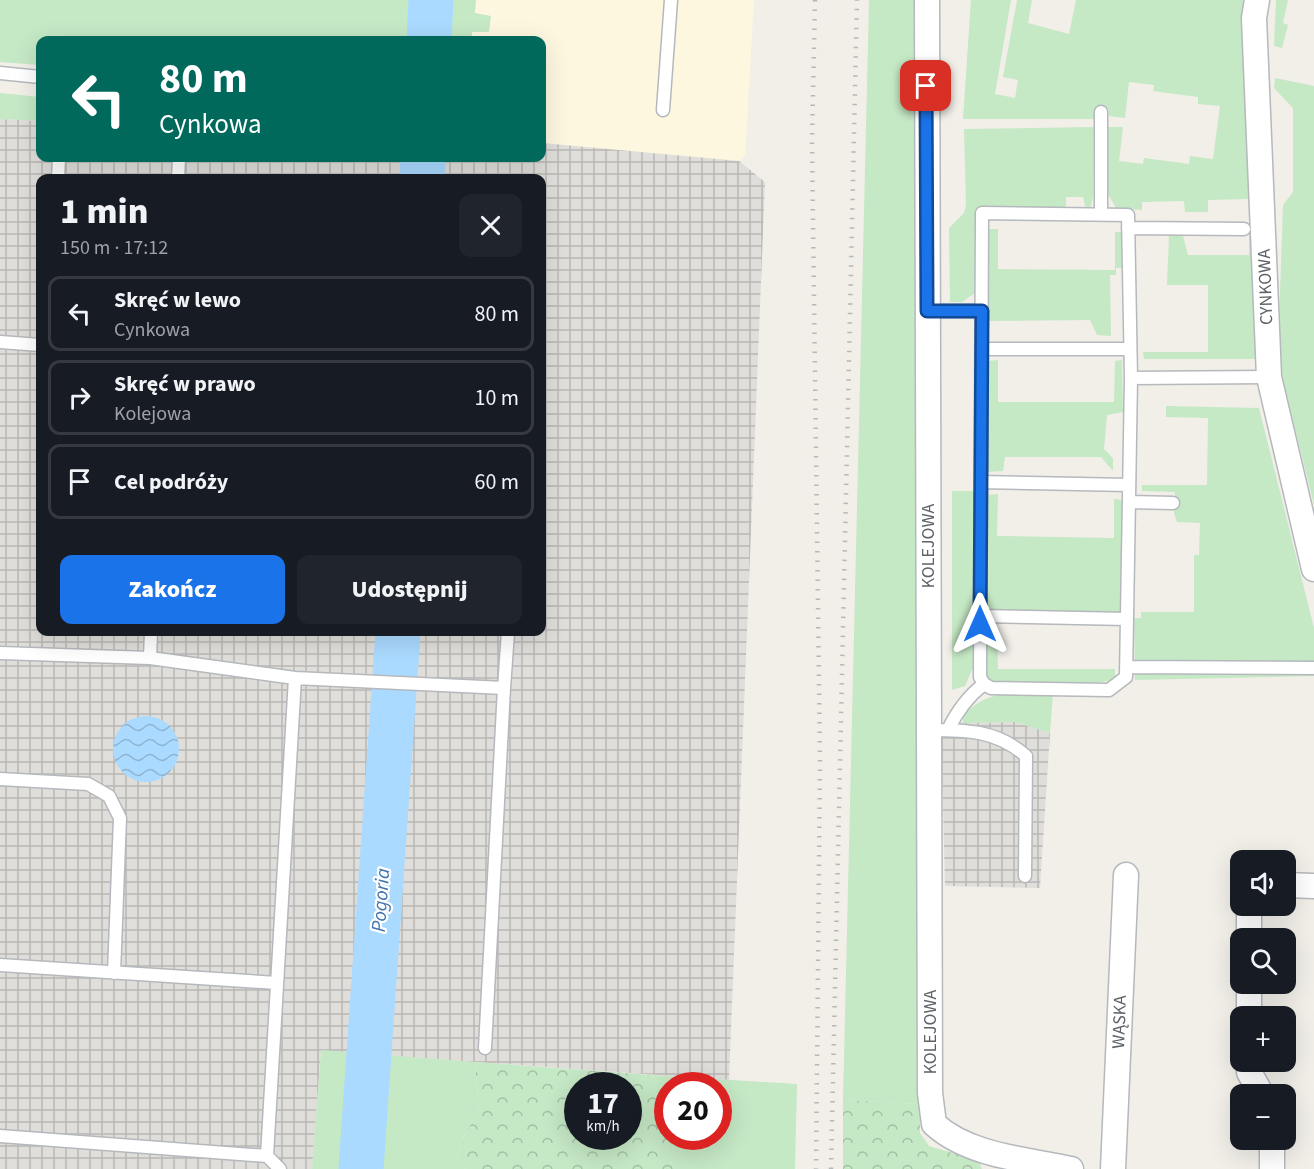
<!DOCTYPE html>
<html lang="pl">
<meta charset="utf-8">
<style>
body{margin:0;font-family:"Source Sans 3",sans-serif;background:#20242c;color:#f1f3f6;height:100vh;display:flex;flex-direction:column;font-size:22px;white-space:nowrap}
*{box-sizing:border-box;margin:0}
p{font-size:20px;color:#9ea1a6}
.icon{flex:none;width:33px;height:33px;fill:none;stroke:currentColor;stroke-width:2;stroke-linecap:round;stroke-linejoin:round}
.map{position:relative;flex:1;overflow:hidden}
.sheet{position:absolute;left:36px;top:174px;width:510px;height:462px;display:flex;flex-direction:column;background:#171b24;border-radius:12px;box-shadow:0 6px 24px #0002}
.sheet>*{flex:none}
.guide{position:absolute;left:36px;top:36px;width:510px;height:126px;border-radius:12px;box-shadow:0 6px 24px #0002;background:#00695c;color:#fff;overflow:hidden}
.fabs{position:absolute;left:1230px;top:850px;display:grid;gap:12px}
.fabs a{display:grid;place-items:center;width:66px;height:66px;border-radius:12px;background:#171b24;box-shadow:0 6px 24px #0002;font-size:30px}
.speed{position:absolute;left:564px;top:1072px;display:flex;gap:12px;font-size:30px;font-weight:700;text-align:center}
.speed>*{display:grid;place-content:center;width:78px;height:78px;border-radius:50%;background:#171b24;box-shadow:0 6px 24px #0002;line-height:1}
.speed small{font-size:15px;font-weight:400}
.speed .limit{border:9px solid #d22;background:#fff;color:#111}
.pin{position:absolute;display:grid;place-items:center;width:51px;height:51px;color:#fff;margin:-26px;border-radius:12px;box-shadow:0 3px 9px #0006}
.me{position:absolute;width:66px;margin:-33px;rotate:0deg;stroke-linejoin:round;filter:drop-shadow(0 0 4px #0008)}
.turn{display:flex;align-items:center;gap:21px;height:126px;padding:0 24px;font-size:27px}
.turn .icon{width:78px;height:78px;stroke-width:2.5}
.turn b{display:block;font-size:42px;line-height:51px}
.round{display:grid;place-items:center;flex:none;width:63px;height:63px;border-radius:12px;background:#20242c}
.overview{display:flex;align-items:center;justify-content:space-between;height:102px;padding:0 24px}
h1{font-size:36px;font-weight:800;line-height:45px}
.primary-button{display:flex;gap:12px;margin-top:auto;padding:12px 24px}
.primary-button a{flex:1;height:69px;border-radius:12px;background:#1a73e8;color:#fff;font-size:24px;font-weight:800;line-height:69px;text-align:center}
.primary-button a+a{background:#20242c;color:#f1f3f6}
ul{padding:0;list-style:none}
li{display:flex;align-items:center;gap:18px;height:75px;margin:0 12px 9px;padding:0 12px;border:3px solid #363941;border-radius:12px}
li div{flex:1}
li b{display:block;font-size:22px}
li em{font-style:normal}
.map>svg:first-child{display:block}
.commercial{fill:#fef7e0}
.industrial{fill:url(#industrial-grid);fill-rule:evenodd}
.green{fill:#c5e8c5;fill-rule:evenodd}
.forest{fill:url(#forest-crowns);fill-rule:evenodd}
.water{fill:url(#water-waves)}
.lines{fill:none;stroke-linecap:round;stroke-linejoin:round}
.river{stroke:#aadaff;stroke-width:45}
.service-casing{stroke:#b5b8bc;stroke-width:15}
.minor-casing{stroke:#b5b8bc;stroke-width:27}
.service{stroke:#fff;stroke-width:12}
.minor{stroke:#fff;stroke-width:24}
.rail{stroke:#b6b7b8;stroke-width:4.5;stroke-dasharray:1.5 8;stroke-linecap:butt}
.route-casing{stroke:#114b97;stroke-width:15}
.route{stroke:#1a73e8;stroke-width:10}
.labels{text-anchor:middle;stroke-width:4.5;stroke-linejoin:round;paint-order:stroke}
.street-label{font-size:18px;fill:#5f6368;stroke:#fff}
.water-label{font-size:20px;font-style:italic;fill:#4174aa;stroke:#fff}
</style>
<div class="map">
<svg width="1314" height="1169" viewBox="0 0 1314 1169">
<defs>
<pattern id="industrial-grid" width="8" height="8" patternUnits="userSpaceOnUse" patternTransform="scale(1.5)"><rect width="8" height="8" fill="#e0deda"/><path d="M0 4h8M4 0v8" fill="none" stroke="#b9b8b5"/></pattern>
<pattern id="forest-crowns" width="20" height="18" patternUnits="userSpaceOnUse" patternTransform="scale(1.5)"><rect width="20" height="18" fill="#c5e8c5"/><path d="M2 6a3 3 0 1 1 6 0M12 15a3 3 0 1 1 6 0" fill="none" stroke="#a3c0a4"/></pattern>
<pattern id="water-waves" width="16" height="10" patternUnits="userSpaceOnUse" patternTransform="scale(1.5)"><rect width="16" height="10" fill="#aadaff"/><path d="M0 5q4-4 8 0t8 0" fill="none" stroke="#8eb4d2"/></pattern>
</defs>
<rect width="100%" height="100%" fill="#f1efe8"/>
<path class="commercial" d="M476,0H754L745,155L739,161L542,143V40H472V32L491,17L475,13Z"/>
<path class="industrial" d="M0,119L40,121V158H542V143L739,161L765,182L729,1080L321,1051L312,1169H0ZM40,178H542V632H40Z
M1015,722L1050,733L1040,888L945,886L941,723Z"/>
<path class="green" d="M0,0H476L475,13L491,16L489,32H472V40H40V65L0,62Z
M869,0H918L914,120L919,432L920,1104L843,1100Z
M971,0H1011L995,94L1015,98L1018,80L1003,77L1017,0H1032L1028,23L1069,34L1076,0H1252L1257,207L1255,359H1144L1143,352H1208V285H1167L1169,236H1183L1188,255H1249V199L1208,200V212H1185L1184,201L1142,202V210L1116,208L1108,194L1106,177L1108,127H1123L1119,161L1143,164L1144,158L1189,164L1190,156L1213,159L1220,106L1198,104V97L1153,91L1154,85L1129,82L1125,118L1109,116L1108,108H1095L1094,119H963Z
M1276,0H1288L1283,23L1288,25L1282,48L1274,46Z
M1275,78L1314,86V505L1283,380L1278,351L1283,205L1293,192V108L1274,88Z
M0,93L40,97V121L0,119Z
M1094,127L1093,197L1090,209L1085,206L1083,197H1066V206L1062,209L976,208L975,293L962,302H950L949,228L964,213L966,205L964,129Z
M987,229H998V269L1115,270V232H1121L1122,268H1116V275H1110L1111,336L1097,335L1090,320L987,321Z
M998,360V402H1114L1115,361L1122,360L1123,412L1107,415L1104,449L1113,458V471L1101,457H1005L1003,471L986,472L987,364L988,361Z
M1166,406L1259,408L1314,628V676L1135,680L1134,618H1141V612H1194V555H1199L1200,523L1177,522L1174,513L1175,492L1142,491V485H1207L1208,418L1166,417Z
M952,491H976L974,665L965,686L952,690Z
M998,494L997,536L1114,538V499L1123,500L1122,609L1119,612H994L985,603L986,498L987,495Z
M987,626L997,627L998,669H1115V680L1090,684L992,683L986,680Z
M1053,693L1050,733L1015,722L963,723V716C989,687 1017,694 1053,693Z
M321,1050L475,1062L479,1111L464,1136L457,1159L466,1169H312Z
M652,1075L797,1084L795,1169H673ZM668,1086H718V1137H668Z"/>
<path class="forest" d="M475,1062L652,1075L673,1169H466L457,1159L464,1136L479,1111ZM578,1086H628V1137H578Z
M843,1100L920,1104V1133L929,1146L979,1161L982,1169H843Z"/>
<path class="water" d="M113 749a33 33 0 1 1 66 0a33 33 0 1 1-66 0Z"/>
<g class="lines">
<path class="river" d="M429,40L431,0
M422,178L423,158
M361,1169L398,632"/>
<defs>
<path id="service" d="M0,73L40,77
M663,110L671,0
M58,178L59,158
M178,178L179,158
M1101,214V112
M1128,228L1244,229
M927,311H982
M0,342L40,345
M982,349H1130
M1131,378L1126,677L1109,690L991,688L984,684L980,677L982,213L1128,215L1131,378L1269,377
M981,482L1129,485
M1129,502L1173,503
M980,616L1127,619
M0,653L150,658L295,678L267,1156L0,1136
M150,658L151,632
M1126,667L1314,668
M295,678L504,688L485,1048
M504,688L508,632
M929,730C966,730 997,730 1026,756L1025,876
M948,730C957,711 967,697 984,684
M0,779L88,784L109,796L120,818L114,973
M0,965L277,983
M267,1156L280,1169"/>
<path id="minor" d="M927,0L930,1093L934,1124C969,1156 1025,1159 1071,1169
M1257,0L1254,18L1269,377L1314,569
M1286,885L1314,886
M1249,906V939
M1249,984V1017
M1249,1062V1072L1262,1095
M1113,1169L1126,875
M1272,1169V1140"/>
</defs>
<use href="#service" class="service-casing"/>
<use href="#minor" class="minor-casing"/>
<use href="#service" class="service"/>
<use href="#minor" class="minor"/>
<path class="rail" d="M815,0L812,141L820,761L816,1169
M831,1169L857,0"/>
</g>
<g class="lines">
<defs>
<path id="route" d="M926,86L927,311H982L980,624"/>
</defs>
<use href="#route" class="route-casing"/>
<use href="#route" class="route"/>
</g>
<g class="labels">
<g class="street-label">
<text transform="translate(1265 287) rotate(-92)" y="6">CYNKOWA</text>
<text transform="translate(928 546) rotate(-90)" y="6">KOLEJOWA</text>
<text transform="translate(1119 1022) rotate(-88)" y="6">WĄSKA</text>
<text transform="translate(930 1032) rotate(-90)" y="6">KOLEJOWA</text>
</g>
<g class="water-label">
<text transform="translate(380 900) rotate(-86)" y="7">Pogoria</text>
</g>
</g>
</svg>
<div class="fabs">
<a><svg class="icon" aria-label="sound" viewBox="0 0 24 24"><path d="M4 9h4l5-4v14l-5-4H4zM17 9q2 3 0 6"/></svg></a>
<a><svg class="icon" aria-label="search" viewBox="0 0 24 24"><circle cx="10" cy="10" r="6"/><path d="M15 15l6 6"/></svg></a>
<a>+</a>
<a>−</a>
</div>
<div class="speed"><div>17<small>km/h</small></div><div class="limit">20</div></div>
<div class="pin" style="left:926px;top:86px;background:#d93025"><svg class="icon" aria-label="arrive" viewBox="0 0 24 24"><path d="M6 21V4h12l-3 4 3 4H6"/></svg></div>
<svg class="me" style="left:980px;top:624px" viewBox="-20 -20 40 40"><path d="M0-17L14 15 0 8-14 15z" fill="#1a73e8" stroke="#fff" stroke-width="4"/></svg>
<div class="guide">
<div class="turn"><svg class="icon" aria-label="left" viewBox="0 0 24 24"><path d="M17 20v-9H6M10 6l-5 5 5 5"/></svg><div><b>80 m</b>Cynkowa</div></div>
</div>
<section class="sheet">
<div class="overview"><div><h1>1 min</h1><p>150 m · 17:12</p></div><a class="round"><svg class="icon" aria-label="close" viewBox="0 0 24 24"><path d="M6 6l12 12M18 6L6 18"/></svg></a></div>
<ul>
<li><svg class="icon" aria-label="left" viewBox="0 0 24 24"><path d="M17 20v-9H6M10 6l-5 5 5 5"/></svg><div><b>Skręć w lewo</b><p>Cynkowa</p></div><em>80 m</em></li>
<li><svg class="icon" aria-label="right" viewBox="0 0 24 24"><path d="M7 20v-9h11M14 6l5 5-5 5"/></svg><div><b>Skręć w prawo</b><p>Kolejowa</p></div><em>10 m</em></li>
<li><svg class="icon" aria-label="arrive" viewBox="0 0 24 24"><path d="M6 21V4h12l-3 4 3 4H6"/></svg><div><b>Cel podróży</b></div><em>60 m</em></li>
</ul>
<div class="primary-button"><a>Zakończ</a><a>Udostępnij</a></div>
</section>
</div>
